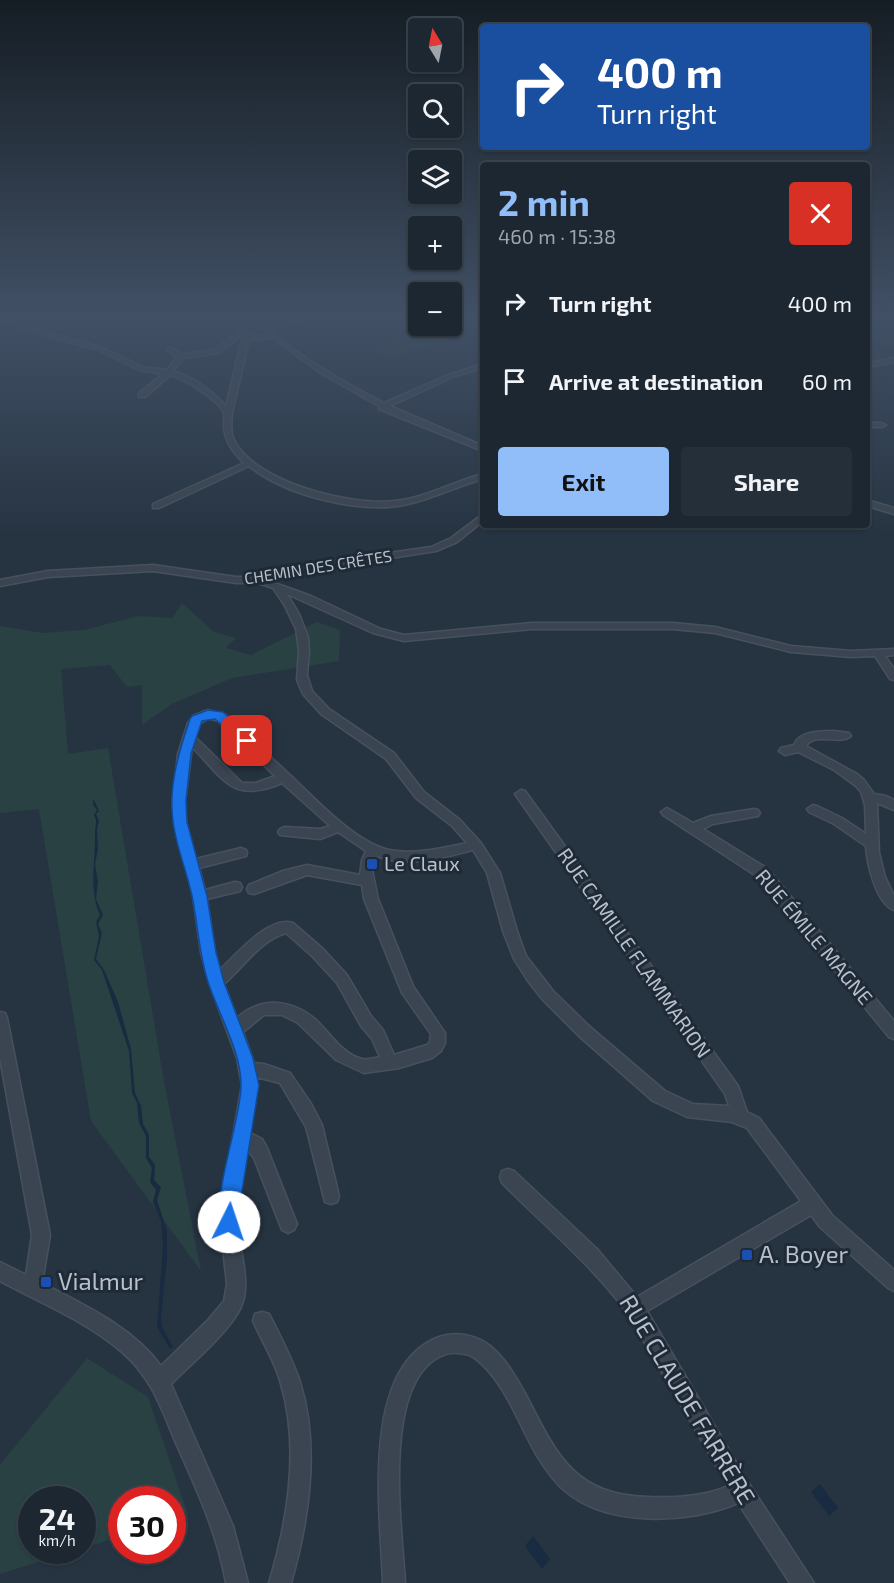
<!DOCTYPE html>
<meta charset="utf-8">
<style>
body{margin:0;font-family:"Exo 2",sans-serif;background:#252f3a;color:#f1f3f6;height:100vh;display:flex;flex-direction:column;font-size:22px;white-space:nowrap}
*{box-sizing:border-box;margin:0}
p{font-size:20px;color:#a0a5ac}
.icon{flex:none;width:33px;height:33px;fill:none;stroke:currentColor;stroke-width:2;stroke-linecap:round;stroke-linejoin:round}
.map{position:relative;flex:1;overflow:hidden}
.drawer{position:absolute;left:480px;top:162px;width:390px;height:366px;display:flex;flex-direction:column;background:#1c2732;border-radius:6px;box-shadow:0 2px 4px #0004,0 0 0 2px #3a444d}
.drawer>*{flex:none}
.hud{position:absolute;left:480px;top:24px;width:390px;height:126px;border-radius:6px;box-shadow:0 2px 4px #0004,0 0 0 2px #3a444d;background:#1a4fa0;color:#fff;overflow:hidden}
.needle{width:39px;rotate:350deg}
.controls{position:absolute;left:408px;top:18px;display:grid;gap:12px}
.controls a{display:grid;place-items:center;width:54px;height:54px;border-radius:6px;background:#1c2732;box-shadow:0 2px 4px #0004,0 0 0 2px #3a444d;font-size:30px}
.speed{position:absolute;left:18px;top:1486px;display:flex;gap:12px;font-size:30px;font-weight:700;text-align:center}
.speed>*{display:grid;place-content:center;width:78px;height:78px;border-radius:50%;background:#1c2732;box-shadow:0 2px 4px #0004,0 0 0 2px #3a444d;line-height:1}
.speed small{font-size:15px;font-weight:400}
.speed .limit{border:9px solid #d22;background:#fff;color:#111}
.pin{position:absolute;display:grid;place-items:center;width:51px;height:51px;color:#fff;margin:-26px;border-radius:12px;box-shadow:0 3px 9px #0006}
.me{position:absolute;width:66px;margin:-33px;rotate:4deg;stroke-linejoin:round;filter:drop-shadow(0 0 4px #0008)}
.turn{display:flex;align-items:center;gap:21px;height:126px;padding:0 18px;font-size:27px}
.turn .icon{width:78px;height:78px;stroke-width:2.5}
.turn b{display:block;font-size:42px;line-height:51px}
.round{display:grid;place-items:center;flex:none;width:63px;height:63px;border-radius:6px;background:#252f3a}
.headline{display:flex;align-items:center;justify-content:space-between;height:102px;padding:0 18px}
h1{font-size:36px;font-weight:700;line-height:45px;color:#91bef8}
.cta{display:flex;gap:12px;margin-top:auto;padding:12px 18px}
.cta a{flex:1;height:69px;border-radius:6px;background:#91bef8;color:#111;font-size:24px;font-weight:700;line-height:69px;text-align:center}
.cta a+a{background:#252f3a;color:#f1f3f6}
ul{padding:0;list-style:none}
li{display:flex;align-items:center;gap:18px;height:78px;padding:0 18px}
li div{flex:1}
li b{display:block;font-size:22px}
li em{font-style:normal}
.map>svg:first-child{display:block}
.green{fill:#294143}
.water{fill:#192b40}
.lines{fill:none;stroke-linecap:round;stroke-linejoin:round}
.minor-casing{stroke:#47515e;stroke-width:3}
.minor{fill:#3b4551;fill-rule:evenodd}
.route{fill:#1a73e8;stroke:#114b97;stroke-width:1.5}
.transit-dot{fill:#1a4fb4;stroke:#1f2a37;stroke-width:2}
.labels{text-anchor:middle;stroke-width:6;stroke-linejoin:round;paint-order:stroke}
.far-street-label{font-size:16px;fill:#b8c0cb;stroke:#1f2a37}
.poi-label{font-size:20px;fill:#b8c0cb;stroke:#1f2a37;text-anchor:start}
.street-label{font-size:20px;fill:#b8c0cb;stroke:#1f2a37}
.near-poi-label{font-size:24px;fill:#b8c0cb;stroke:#1f2a37;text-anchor:start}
.near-street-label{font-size:24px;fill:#b8c0cb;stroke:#1f2a37}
</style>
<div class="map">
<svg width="894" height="1583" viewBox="0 0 894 1583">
<rect width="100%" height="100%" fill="#263442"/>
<path class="green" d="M483,313V327L389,358L373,347L424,333L430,327L452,326V321Z
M867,313H894V345L888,346L867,335Z
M182,603L214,632L236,638L226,648L251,655L317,622L340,630L339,661L232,678L172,704L142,725V685L127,687L110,665L61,669L68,754L108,748L163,1076L201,1271L91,1121L39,809L0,813V626L42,633L84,630L138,616L172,618Z
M87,1358L148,1397L188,1515L173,1520L172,1500H122L121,1536L83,1548L82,1500H32V1551H73L0,1574V1465Z"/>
<path class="water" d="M93,798L99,811L96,814L99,821L97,829L98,849L95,864L98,882L96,899L103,915L98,924L102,933L96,959L104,970L118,1002L131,1049L135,1093L141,1106L143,1124L149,1135V1157L155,1165L154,1180L161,1187L157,1200L167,1231V1258L161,1318L162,1327L173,1347L170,1349L157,1327L163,1246L161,1221L153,1202L156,1190L150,1182L152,1168L146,1158V1136L139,1123L137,1103L132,1093L129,1051L102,970L94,960L99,936L96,922L100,915C88,889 96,859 95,832C95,825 98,822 94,815L97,810L93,805Z
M820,1484L838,1508L829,1516L811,1492Z
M533,1536L550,1559L542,1569L525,1546Z"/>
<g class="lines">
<defs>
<path id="minor" d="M0,313L31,328L100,347L143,367L167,370L177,357L167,350V348H171L182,354L214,350L240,332H249L250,336L268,334L250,313H256L266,325L294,319L305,313H313L298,322L269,328C301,359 345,383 384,403L451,374L483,364V368L455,376L390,406L483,446V451L379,409V406L324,375L272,338L249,340L232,413C231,422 230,432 234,440C255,483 351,506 395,501C426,498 454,481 483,474V479C458,486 434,498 408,504C362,515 286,496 249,466L159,508H153V504L244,463C234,454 225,441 224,427C224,423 225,416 224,413C218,400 184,378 170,375L145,397H139V393L163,374L139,370L96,349L27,330L0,317ZM243,335L226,406C212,392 193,376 173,371L183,358L218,353Z
M894,358V362L867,367V363Z
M867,423H882L886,425L882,427H867Z
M867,500L894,508V514L867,506Z
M483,514V521L457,542L436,551L333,567L269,581L311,596L381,629L404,635L532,623H673L715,627L791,646L851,651L894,649V655L885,656L894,669V680L890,679L875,656L851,657L791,652L715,633L673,629H532L404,641L373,633L287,594L299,614L308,637L309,651L307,675L312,691L329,709L394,753L424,792L460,820L481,843L500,873L517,931L526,956L553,991L590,1027L665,1091L693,1104L729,1106L725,1094L517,797L515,794L521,790L525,791L738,1086L747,1112L759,1118L832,1215L894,1270V1291L888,1288L820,1227L811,1215L647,1311L746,1479L814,1583H790L738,1503C689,1524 607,1528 564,1490C553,1481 544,1467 536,1454C518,1423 505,1382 476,1359C468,1352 450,1351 441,1356C381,1384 402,1528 405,1583H383C381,1516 359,1367 439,1337C455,1331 477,1335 490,1346C507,1360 517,1379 527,1397C557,1456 575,1495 648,1497C674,1498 703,1497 728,1486L628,1314C592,1265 545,1226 502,1183L500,1177L502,1171L508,1169L514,1171L597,1249L637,1297L801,1201L747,1128L732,1122L687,1117L653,1101L579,1036L543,1000L528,981L514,959L503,931L487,873L473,850C443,858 406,868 377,856L372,870L378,899L413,986L445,1033V1043L441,1051L432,1058L399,1068L364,1073L336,1060L298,1023L282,1015H264L243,1032L254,1063L264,1064L290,1073L310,1102L322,1125L339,1196L337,1202L331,1204L325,1202L306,1127L280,1083L256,1077L258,1085L250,1133L262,1139L267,1148L297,1224L294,1230L288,1233L282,1230L254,1158L247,1149C243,1173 237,1198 238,1222C238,1249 253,1284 240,1309C228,1333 191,1364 171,1384L233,1526L248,1583H226C217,1532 196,1488 175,1441C161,1407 151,1377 122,1352C86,1321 41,1303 0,1281V1262L26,1275L32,1235L0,1058V1012L5,1013L7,1018L50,1235L42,1283C84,1305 133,1327 161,1366L208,1320L224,1301L227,1284L220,1222L223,1194L242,1085L237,1058L209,982L201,952L193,896L174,822L173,801L178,754L188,723L193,716L208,710L226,715C247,735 269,756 290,775C314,798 356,843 389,850C414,855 442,848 467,843L452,826L416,798L386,759L321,714L303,694L297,680L299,651L296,629L285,606L273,588L258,583H236L153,571L48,577L0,586V580L48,571L153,565L236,577H259L333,561L431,547L451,538ZM209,718L218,721L275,776L256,783H242L195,737L199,724ZM192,747C225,780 232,804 282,783L330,826L320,829L284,827L280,829L278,832L280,835L320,839L338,832L366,851L362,860L360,875L307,865L283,871L249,885L247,889L249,893L254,894L307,875L362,885L364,899L402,993L431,1034L430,1042L427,1045L394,1055L383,1030L371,1016L347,975L323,949L293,923C269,915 236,955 220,970L215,952L207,899L240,891L242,887L240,883L235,882L205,890L199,868L246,856L247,853L246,850L241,848L196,859L186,822L185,801ZM286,933L313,957L337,983L361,1026L372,1039L380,1057C375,1058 367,1060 362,1059C342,1054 330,1033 316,1020C292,999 261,996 237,1018L224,984C243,968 260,940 286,933Z
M834,731L849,733L851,736C840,746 816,731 806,746L857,774L864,780L874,794L886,796L894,800V810L877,803L879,853L885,877L894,896V910C876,904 867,863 866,846L834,824L809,812L807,809L813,805L817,806L842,818L866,834L865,805L861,792L856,786L834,770L798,752L785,755L779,751L781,748L794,745C799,731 821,731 834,731Z
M667,808L693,823L711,816L754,809L758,810L760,813L758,816L713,824L703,829L768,869L894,1021V1039L889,1037L758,877L663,815L661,812Z
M262,1312L269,1314C280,1336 292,1358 300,1382C320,1446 309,1520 291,1583H269C288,1520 300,1448 281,1384C275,1361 262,1342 253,1321L255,1314Z"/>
</defs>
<use href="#minor" class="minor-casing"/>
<use href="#minor" class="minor"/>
</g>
<linearGradient id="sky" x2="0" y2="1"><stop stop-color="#151d24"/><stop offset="0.59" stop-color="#415065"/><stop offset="1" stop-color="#415065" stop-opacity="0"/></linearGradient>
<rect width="894" height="535" fill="url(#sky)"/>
<path class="route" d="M208,710L223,712L254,741L252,744H243L215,719L202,721L191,754L186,801L187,822L207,896L216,952L224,982L253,1058L259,1085L236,1229L229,1232L222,1229C210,1200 241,1120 241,1086C242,1053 218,1013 208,982C199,954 198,925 192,896C187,871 176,847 173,821C168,787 179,751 190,719L192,716Z"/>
<g class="transit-dot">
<rect x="366" y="858" width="12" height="12" rx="3"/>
<rect x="741" y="1249" width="12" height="12" rx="3"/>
<rect x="40" y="1276" width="12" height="12" rx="3"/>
</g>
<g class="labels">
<g class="far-street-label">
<text transform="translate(318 567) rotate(-9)" y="6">CHEMIN DES CRÊTES</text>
</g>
<g class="poi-label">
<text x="384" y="871">Le Claux</text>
</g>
<g class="street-label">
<text transform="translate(814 937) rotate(50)" y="7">RUE ÉMILE MAGNE</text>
<text transform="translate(634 953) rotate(55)" y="7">RUE CAMILLE FLAMMARION</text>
</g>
<g class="near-poi-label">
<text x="759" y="1263">A. Boyer</text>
<text x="58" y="1290">Vialmur</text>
</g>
<g class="near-street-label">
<text transform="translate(687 1400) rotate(59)" y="8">RUE CLAUDE FARRÈRE</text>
</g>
</g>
</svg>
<div class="controls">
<a><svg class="needle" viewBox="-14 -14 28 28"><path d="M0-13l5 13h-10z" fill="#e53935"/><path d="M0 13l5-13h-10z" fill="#a0a5ac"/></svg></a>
<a><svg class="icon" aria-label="search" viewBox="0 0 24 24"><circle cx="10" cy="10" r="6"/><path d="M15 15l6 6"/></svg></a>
<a><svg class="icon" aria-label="layers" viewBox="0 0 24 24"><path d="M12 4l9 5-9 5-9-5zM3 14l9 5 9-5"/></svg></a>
<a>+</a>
<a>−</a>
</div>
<div class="speed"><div>24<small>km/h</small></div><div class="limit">30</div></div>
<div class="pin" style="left:247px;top:741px;background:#d93025"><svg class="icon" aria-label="arrive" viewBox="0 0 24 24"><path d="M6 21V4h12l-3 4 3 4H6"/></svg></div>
<svg class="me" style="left:229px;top:1222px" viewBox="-20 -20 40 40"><circle r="19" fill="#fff"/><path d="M0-13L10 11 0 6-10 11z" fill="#1a73e8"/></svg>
<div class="hud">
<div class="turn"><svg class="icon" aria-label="right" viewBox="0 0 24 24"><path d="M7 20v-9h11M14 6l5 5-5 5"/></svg><div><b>400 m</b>Turn right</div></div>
</div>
<section class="drawer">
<div class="headline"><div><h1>2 min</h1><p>460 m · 15:38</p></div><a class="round" style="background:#d93025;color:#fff"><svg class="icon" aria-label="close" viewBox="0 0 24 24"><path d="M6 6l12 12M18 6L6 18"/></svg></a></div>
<ul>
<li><svg class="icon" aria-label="right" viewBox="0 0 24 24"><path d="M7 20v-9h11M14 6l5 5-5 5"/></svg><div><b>Turn right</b></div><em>400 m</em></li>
<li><svg class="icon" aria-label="arrive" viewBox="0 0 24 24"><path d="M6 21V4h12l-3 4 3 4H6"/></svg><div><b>Arrive at destination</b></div><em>60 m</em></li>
</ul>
<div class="cta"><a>Exit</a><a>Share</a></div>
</section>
</div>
